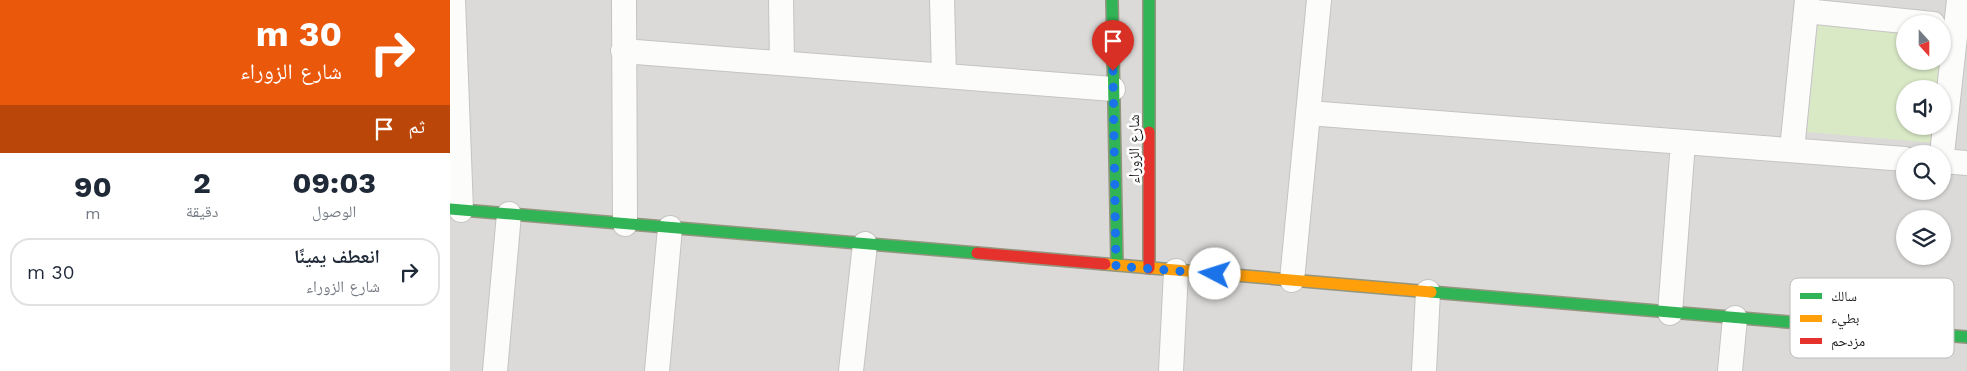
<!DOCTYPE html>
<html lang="ar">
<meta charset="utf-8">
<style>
body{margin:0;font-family:"Work Sans","Noto Naskh Arabic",sans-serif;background:#f2f2f3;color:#1f2937;direction:rtl;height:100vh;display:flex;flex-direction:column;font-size:19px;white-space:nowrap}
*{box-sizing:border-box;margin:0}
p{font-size:16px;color:#747a83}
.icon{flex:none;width:28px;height:28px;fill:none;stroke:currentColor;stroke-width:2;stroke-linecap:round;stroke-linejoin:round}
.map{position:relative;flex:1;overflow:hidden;direction:ltr}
.panel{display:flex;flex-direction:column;background:#fff;width:450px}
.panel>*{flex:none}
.hud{background:#ea580c;color:#fff;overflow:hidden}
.needle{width:32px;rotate:159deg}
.fabs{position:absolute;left:1446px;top:15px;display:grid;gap:10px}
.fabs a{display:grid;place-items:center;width:55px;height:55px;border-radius:50%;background:#fff;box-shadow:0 1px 4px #0004;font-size:25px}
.pin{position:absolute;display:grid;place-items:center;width:42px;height:42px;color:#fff;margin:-51px -21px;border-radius:50% 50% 50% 0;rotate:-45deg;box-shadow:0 0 5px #0007}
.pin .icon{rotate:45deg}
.me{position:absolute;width:55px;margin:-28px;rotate:275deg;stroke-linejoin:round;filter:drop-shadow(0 0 4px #0008)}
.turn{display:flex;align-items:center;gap:18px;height:105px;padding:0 25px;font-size:22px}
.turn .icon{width:65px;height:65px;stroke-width:2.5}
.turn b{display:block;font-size:35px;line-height:42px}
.then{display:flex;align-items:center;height:48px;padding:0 25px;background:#0003;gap:10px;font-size:19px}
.eta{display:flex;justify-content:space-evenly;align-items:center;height:85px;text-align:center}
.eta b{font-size:30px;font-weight:700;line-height:35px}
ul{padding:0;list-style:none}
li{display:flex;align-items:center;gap:15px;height:68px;margin:0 10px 8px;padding:0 15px;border:2px solid #e0e1e3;border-radius:20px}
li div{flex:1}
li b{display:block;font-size:19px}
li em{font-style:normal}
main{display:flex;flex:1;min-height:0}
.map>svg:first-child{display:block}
.residential{fill:#dbdad8;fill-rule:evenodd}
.grass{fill:#d9e9c6}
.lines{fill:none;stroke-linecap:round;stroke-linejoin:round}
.street-casing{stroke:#c5c4c3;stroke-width:26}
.fast-casing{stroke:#94957f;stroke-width:14}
.slow-casing{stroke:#94957f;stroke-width:14}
.jam-casing{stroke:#94957f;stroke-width:14}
.street{stroke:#fcfcfb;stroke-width:24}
.fast{stroke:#30b455;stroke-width:11}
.slow{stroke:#ff9f0a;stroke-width:11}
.jam{stroke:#e5322d;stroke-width:11}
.route{stroke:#1a73e8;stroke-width:9;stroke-dasharray:0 16.2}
.labels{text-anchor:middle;stroke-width:5;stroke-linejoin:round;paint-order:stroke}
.street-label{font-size:15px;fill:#1e1e1e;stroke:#fff}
.key{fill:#fff;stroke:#bcbcbc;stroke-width:1}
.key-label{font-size:14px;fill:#1e1e1e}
</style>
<main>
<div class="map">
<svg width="1517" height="371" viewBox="0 0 1517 371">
<rect width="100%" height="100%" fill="#eceae7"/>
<path class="residential" d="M0,0H1517V371H0ZM1455,24H1492V61H1455ZM1455,89H1492V126H1455ZM1455,154H1492V191H1455ZM1455,219H1492V256H1455Z"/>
<path class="grass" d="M1368,23L1455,31V61H1492L1490,89H1455V126H1486L1485,143L1357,132Z"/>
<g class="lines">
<defs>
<path id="street" d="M3,0L11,210
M174,0L175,224
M331,0L332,63
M492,0L494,76
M1356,11L1483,24
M173,51L663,89
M858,113L1455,159
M1342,150L1357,0
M1492,154L1509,0
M1492,161L1517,163
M842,280L869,0
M1220,313L1233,142
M45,371L59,214
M207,371L220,228
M401,371L415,244
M721,371L726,271
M974,371L978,292
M1280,371L1285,318"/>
<path id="fast" d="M662,0L667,265
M699,0V132
M0,209L527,253
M981,292L1517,337"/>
<path id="slow" d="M655,264L981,292"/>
<path id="jam" d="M699,132V268
M527,253L655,264"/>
</defs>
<use href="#street" class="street-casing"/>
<use href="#fast" class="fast-casing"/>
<use href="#slow" class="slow-casing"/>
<use href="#jam" class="jam-casing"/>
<use href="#street" class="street"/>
<use href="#fast" class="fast"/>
<use href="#slow" class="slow"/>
<use href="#jam" class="jam"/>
</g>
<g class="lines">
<path class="route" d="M663,71L666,266L765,274"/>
</g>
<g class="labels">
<g class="street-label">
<text transform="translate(684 149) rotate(-90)" y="5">شارع الزوراء</text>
</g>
</g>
<rect x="1340" y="278" width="164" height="80" rx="8" class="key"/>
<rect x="1350" y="293" width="22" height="6" fill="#30b455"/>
<rect x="1350" y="315" width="22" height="7" fill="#ff9f0a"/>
<rect x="1350" y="338" width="22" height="6" fill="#e5322d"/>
<g class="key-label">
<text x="1381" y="301">سالك</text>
<text x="1381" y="323">بطيء</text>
<text x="1381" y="346">مزدحم</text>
</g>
</svg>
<div class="fabs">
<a><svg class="needle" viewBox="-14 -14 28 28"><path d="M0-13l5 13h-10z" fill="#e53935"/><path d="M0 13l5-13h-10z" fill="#747a83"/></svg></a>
<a><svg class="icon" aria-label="sound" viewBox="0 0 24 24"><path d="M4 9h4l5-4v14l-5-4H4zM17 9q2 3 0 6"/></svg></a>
<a><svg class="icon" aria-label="search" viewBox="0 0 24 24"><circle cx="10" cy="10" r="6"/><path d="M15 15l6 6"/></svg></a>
<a><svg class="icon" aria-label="layers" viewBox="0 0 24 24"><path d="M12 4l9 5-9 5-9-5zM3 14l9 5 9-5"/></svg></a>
</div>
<div class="pin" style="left:663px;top:71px;background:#d93025"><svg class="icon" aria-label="arrive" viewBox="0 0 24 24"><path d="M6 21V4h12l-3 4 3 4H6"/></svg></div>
<svg class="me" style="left:765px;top:274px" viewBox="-20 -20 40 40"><circle r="19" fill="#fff"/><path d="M0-13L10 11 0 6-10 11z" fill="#1a73e8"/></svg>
</div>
<section class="panel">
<div class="hud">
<div class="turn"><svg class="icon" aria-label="right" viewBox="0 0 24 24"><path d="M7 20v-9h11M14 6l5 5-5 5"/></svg><div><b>30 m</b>شارع الزوراء</div></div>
<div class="then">ثم<svg class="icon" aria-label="arrive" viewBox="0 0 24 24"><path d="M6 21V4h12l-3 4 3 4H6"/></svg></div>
</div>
<div class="eta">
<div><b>09:03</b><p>الوصول</p></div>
<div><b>2</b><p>دقيقة</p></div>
<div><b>90</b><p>m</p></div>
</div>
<ul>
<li><svg class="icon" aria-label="right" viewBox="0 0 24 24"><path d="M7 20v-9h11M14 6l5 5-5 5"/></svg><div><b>انعطف يمينًا</b><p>شارع الزوراء</p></div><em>30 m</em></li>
</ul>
</section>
</main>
